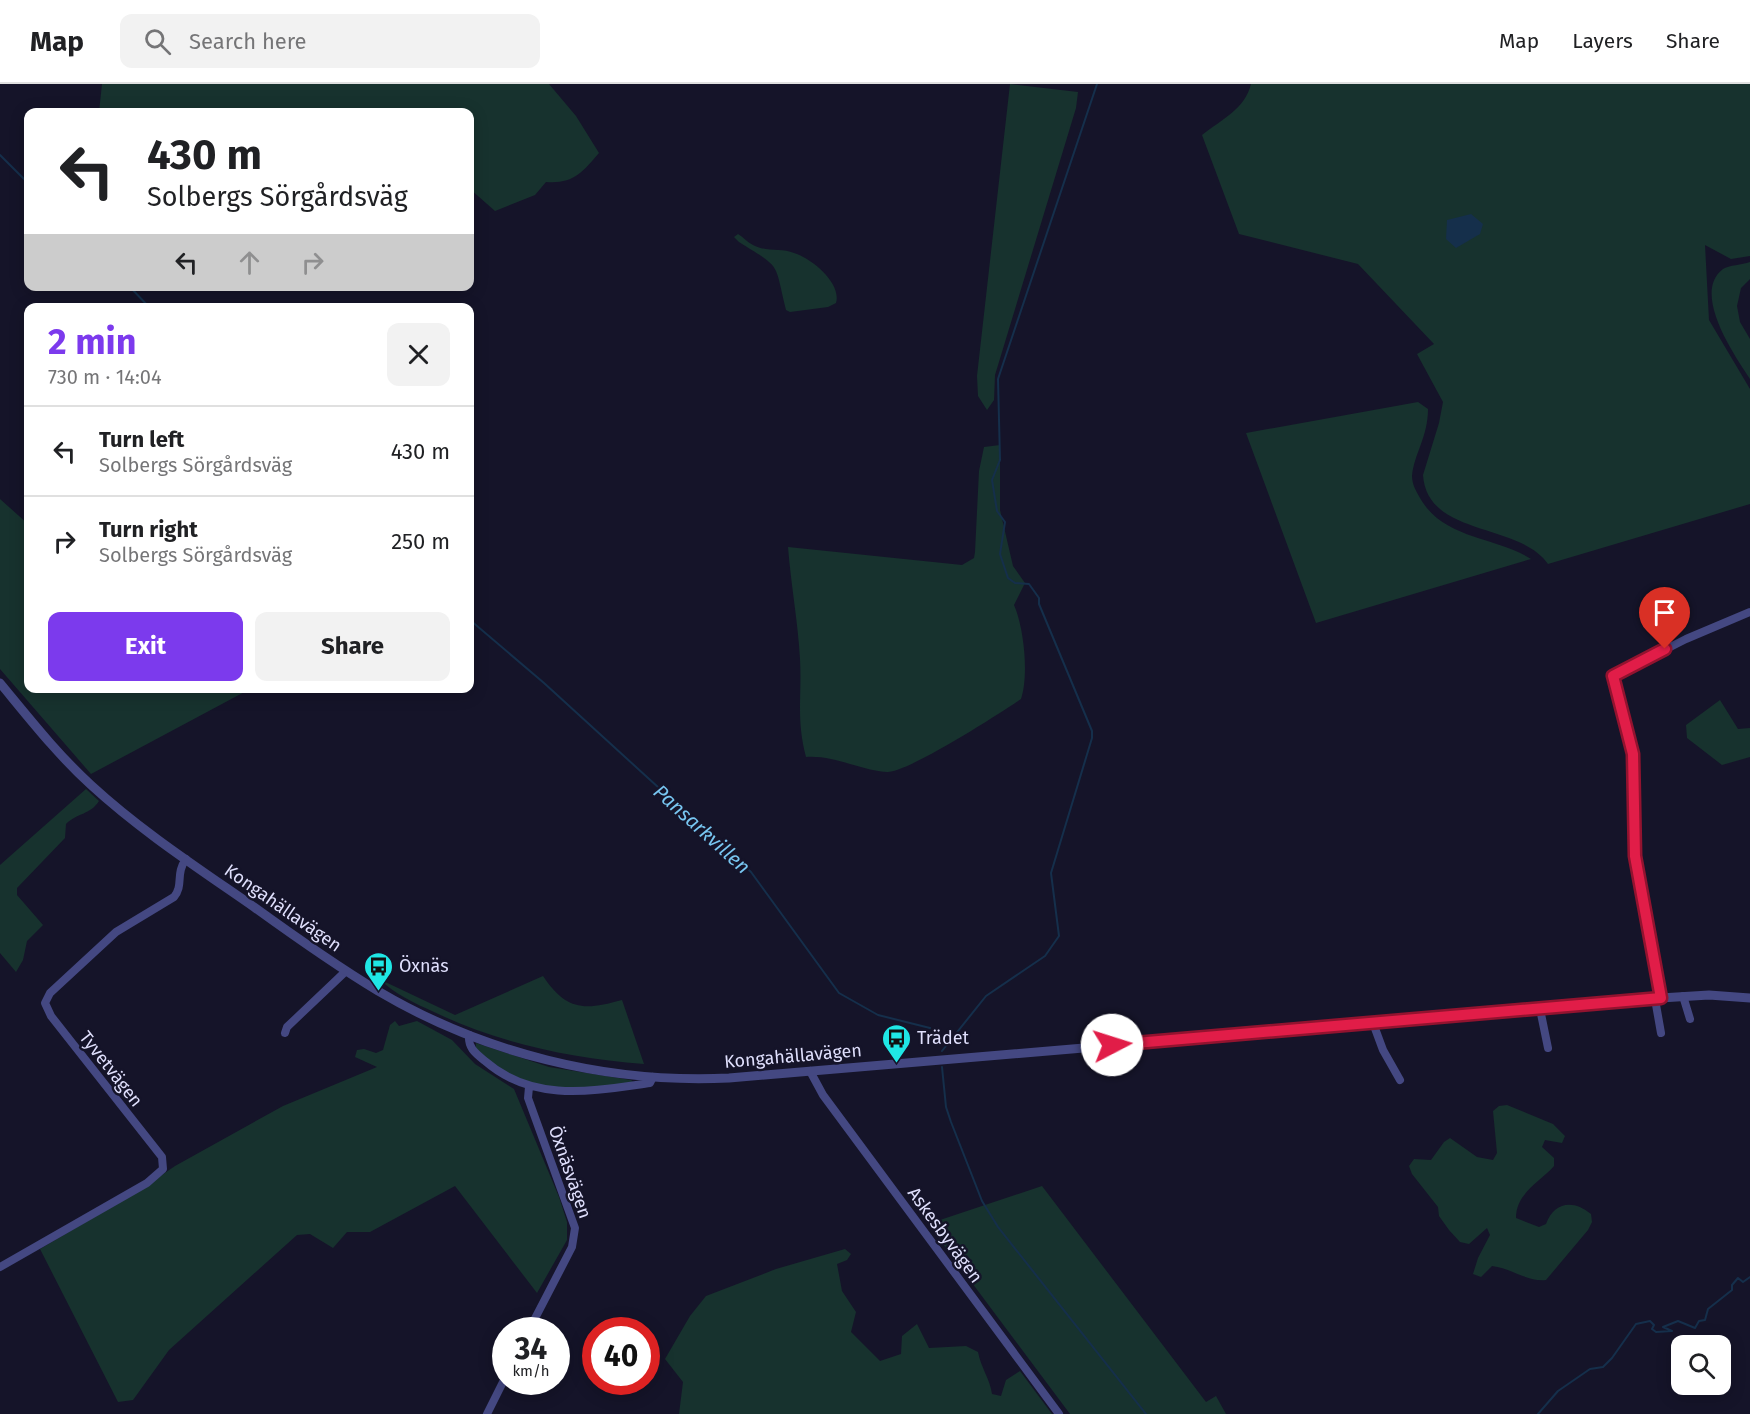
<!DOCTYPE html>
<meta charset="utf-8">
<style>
body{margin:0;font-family:"Fira Sans",sans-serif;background:#f2f2f2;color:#202124;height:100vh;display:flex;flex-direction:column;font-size:22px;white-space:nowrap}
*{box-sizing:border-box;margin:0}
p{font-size:20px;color:#757577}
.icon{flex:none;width:33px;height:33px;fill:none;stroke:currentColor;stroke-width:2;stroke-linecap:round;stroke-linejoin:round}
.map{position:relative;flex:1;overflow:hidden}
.drawer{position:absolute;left:24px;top:219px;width:450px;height:390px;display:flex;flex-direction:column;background:#fff;border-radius:12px;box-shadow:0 3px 15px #0003}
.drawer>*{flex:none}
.hud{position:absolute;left:24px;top:24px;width:450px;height:183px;border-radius:12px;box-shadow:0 3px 15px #0003;background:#fff;color:#202124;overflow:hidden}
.fabs{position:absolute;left:1671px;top:1251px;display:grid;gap:12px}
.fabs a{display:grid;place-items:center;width:60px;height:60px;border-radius:12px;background:#fff;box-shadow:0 3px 15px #0003;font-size:30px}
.speed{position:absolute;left:492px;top:1233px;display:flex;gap:12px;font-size:30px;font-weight:700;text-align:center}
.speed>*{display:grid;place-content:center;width:78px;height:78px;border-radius:50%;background:#fff;box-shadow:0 3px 15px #0003;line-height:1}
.speed small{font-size:15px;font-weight:400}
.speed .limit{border:9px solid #d22;background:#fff;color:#111}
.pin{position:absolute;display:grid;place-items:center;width:51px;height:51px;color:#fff;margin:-62px -26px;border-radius:50% 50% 50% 0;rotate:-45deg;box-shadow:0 0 6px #0007}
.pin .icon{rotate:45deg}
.me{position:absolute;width:66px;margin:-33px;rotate:85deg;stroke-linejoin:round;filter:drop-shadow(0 0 4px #0008)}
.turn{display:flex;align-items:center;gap:21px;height:126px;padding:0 24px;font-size:27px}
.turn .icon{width:78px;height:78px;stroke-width:2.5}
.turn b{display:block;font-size:42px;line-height:51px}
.lanes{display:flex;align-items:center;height:57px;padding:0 24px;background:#0003;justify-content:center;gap:30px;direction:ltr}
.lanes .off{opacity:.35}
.round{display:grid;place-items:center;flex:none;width:63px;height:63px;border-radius:12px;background:#f2f2f2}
.head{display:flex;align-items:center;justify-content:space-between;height:102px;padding:0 24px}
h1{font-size:36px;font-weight:700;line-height:45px;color:#7c3aed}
.button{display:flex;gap:12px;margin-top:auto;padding:12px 24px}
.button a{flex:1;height:69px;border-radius:12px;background:#7c3aed;color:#fff;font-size:24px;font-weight:700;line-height:69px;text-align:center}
.button a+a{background:#f2f2f2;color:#202124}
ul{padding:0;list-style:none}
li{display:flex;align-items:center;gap:18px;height:90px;padding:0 24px;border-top:2px solid #e0e0e0}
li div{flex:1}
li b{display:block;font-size:22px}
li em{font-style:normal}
header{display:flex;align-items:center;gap:36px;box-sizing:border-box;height:84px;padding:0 30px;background:#fff;border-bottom:2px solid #e0e0e0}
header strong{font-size:28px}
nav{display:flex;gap:33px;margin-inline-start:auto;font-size:21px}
.search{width:420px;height:54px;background:#f2f2f2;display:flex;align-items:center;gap:15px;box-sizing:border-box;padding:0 21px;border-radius:12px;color:#757577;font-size:22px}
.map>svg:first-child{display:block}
.green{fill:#17322e}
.water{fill:#152f4b}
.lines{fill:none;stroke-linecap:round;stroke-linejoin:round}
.stream{stroke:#152f4b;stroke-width:2}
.minor{stroke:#444882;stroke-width:8}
.tertiary{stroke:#444882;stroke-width:9}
.route-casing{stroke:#92132f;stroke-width:15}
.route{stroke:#e11d48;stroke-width:10}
.labels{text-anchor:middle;stroke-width:5;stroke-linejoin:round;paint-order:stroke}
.street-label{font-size:18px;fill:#dfdffc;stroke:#151429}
.poi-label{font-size:18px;fill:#dfdffc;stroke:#151429;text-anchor:start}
.water-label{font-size:20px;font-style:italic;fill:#78c6f1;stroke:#151429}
</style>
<header>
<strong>Map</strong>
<div class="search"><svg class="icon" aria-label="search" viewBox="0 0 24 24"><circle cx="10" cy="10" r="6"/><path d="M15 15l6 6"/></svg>Search here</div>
<nav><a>Map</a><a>Layers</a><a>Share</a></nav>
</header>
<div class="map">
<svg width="1750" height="1330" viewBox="0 0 1750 1330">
<rect width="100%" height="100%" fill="#151429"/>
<path class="green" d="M102,0H549L576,32L599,69C582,89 573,100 546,98L535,111L495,127L470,105V28H99Z
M1010,0L1078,8L1076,24L995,291L994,316L987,326L978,312L977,292Z
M1251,0H1750V172L1731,175L1705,161L1709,236L1750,305V420L1548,480C1519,438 1427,453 1423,391L1439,339L1443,318L1417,270L1434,260L1358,180L1239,150L1202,51C1221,36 1245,25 1251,0Z
M738,150C743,153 747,158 753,161C765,168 781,164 794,169C811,174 842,199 836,219L828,223L790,228L786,226C774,177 782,185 739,158L734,153Z
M1750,178V195L1741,204L1737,222L1740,238L1750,255V295C1735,272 1691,209 1723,185C1729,181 1742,181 1750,178Z
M1418,318L1428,325C1428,353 1414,370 1412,392C1412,400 1416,407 1420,414C1444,456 1495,452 1531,475L1316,539L1246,349Z
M1000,361V426L1013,482L1025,499L1014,521C1024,544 1029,591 1021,615C1001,629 907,689 887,688C859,686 834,671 806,673C796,635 802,613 800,575C798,538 791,501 788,463L962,481L974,474L975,468L979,387L984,363Z
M0,415L28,440V604L250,605L91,690L0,585Z
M1720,616L1738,645L1750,644V673L1722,681L1687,654L1686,641Z
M86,705L99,717C90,731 77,729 66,740L65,754L17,804V811L43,841L27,857L23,876L16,888L0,869V781Z
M543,892C566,926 583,927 622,916L644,980C570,974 501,960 434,928C414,919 395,910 379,895L455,931Z
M395,937L399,942L417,937L452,956L475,980L514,1005L559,1113L567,1138V1156L537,1209L455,1102L370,1148H347L333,1164L310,1150L297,1151L169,1266L133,1316L118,1318L40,1165L137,1108L175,1082L283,1022L377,983L355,973L357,966L364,965L376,969L383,966L390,941Z
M476,959L549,983L631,996L635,999C594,1002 542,1012 505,989C495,982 485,973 476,965Z
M1507,1021L1553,1040L1565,1052L1562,1059L1545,1056L1542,1063L1554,1074V1082C1539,1099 1516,1109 1516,1134L1539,1143L1546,1140C1554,1118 1573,1115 1591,1130L1592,1138L1588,1146L1546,1196C1527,1198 1511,1184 1492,1182L1481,1193L1473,1190L1478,1174L1490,1151L1487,1144L1469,1160L1460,1158L1449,1146L1439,1132L1438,1123L1412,1090L1409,1082L1414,1075L1431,1076L1444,1058L1450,1054L1477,1073L1493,1076L1497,1069L1493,1027L1499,1022Z
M1042,1102L1206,1318L1216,1312L1226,1330H1070L928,1140Z
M845,1165L851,1170L847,1176L837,1180L842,1207L856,1228L851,1248L880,1277L901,1270L902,1252L917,1240L929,1264L966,1262L978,1268C981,1284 990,1295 992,1310L1001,1312L1006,1296L1020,1287L1052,1330H679L683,1298L665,1275L690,1232L706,1212L776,1185Z"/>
<path class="water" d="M1471,130L1483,140L1480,150L1456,164L1446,155L1447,136Z"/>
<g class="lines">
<path class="stream" d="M0,71L28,99
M129,202L150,224
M470,536L544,599L751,788L839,909L878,931L930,944
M942,967L986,912L1045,872L1059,852L1051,789L1092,654V647L1039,520V514L1029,500L1015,499L1008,494L1000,470L1005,438L997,427L992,396L1000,376L998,295L1097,0
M942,983L946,1023L951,1038L982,1117L998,1143L1146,1330
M1538,1330L1558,1307L1590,1285L1603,1283L1612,1274L1636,1240L1650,1237L1654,1241L1652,1245L1656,1248L1672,1247L1663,1243L1678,1237L1695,1244L1699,1237L1705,1236L1708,1225L1732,1206V1201L1738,1194L1743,1198L1750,1193"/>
<path class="minor" d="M1683,912L1690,935
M1661,914L1635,772L1633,670L1613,592L1686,555L1750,528
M1655,915L1661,949
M1540,925L1548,964
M1373,939L1383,966L1400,996
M285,949L287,943L346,887
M469,951C468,964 475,969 485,977C533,1019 592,1007 650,999L653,993
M810,987L823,1011L1059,1330
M529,1003L528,1014L575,1144L572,1163L529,1246
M0,1183L147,1099L163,1085L162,1073L51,932L45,919L50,909L116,848L174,813C184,801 175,790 186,775
M487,1330L506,1292"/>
<path class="tertiary" d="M0,599C29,634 57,670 91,701C141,747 198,784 254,823C294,852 335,881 378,907C483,969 607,1000 729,994L1344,942L1580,919L1709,911L1750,914"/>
</g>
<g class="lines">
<defs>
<path id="route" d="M1112,961L1661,914L1635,772L1633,670L1613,592L1665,565"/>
</defs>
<use href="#route" class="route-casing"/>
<use href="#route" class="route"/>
</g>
<defs>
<symbol id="bus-pin" viewBox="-11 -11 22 30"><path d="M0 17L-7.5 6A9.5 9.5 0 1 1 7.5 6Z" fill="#1fe7e5" stroke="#151429"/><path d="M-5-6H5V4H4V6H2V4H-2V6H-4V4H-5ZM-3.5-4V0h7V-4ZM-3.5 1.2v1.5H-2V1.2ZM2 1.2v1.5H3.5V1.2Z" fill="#111"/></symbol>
</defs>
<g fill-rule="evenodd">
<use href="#bus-pin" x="362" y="866" width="33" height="45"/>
<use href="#bus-pin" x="880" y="938" width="33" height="45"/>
</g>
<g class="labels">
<g class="street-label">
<text transform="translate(283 824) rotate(35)" y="6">Kongahällavägen</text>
<text transform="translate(793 972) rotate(-5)" y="6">Kongahällavägen</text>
<text transform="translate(111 985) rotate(52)" y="6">Tyvetvägen</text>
<text transform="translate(570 1088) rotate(71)" y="6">Öxnäsvägen</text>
<text transform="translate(945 1151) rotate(54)" y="6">Askesbyvägen</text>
</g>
<g class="poi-label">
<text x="399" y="888">Öxnäs</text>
<text x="917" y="960">Trädet</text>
</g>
<g class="water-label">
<text transform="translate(702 745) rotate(42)" y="7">Pansarkvillen</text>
</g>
</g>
</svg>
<div class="fabs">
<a><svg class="icon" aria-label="search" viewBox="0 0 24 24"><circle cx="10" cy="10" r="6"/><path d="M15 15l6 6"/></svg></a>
</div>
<div class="speed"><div>34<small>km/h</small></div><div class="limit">40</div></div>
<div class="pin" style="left:1665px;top:565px;background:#d93025"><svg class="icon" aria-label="arrive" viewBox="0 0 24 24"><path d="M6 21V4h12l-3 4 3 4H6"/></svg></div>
<svg class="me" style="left:1112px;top:961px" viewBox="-20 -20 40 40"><circle r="19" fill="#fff"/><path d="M0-13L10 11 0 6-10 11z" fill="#e11d48"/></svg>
<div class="hud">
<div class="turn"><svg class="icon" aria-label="left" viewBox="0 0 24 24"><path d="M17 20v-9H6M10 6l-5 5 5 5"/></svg><div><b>430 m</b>Solbergs Sörgårdsväg</div></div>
<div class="lanes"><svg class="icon" aria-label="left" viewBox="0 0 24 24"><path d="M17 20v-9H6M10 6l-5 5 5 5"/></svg><svg class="icon off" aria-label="ahead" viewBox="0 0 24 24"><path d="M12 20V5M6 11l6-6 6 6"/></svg><svg class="icon off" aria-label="right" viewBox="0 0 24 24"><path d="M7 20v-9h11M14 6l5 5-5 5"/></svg></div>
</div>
<section class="drawer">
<div class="head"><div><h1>2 min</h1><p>730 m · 14:04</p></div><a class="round"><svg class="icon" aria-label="close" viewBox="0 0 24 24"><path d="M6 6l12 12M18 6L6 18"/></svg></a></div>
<ul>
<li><svg class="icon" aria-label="left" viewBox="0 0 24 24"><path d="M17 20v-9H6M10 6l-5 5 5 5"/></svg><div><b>Turn left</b><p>Solbergs Sörgårdsväg</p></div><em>430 m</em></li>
<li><svg class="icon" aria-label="right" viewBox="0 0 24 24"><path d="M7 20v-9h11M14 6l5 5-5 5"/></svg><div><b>Turn right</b><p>Solbergs Sörgårdsväg</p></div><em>250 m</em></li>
</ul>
<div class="button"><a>Exit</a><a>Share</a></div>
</section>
</div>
